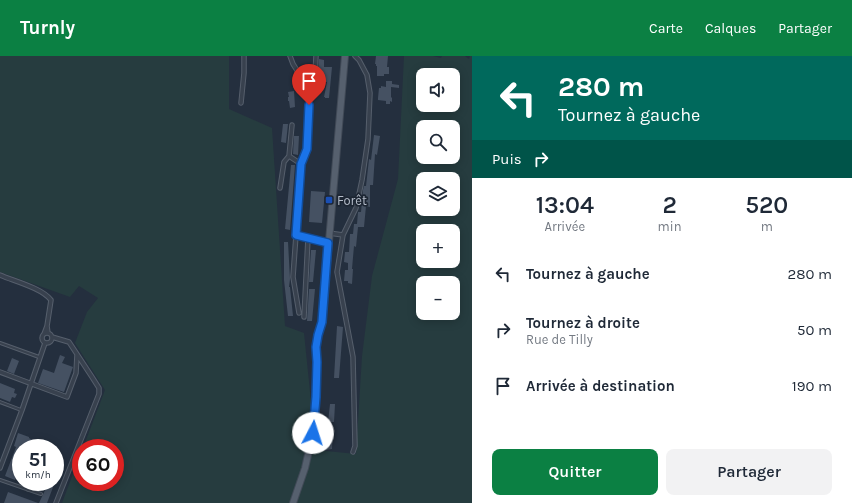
<!DOCTYPE html>
<html lang="fr">
<meta charset="utf-8">
<style>
body{margin:0;font-family:Karla,sans-serif;background:#f2f2f3;color:#1f2937;height:100vh;display:flex;flex-direction:column;font-size:15px;white-space:nowrap}
*{box-sizing:border-box;margin:0}
p{font-size:13px;color:#747a83}
.icon{flex:none;width:22px;height:22px;fill:none;stroke:currentColor;stroke-width:2;stroke-linecap:round;stroke-linejoin:round}
.map{position:relative;flex:1;overflow:hidden}
.sheet{display:flex;flex-direction:column;background:#fff;width:380px}
.sheet>*{flex:none}
.banner{background:#00695c;color:#fff;overflow:hidden}
.controls{position:absolute;left:416px;top:12px;display:grid;gap:8px}
.controls a{display:grid;place-items:center;width:44px;height:44px;border-radius:8px;background:#fff;box-shadow:0 2px 10px #0003;font-size:20px}
.speed{position:absolute;left:12px;top:383px;display:flex;gap:8px;font-size:20px;font-weight:700;text-align:center}
.speed>*{display:grid;place-content:center;width:52px;height:52px;border-radius:50%;background:#fff;box-shadow:0 2px 10px #0003;line-height:1}
.speed small{font-size:10px;font-weight:400}
.speed .limit{border:6px solid #d22;background:#fff;color:#111}
.pin{position:absolute;display:grid;place-items:center;width:34px;height:34px;color:#fff;margin:-41px -17px;border-radius:50% 50% 50% 0;rotate:-45deg;box-shadow:0 0 4px #0007}
.pin .icon{rotate:45deg}
.me{position:absolute;width:44px;margin:-22px;rotate:5deg;stroke-linejoin:round;filter:drop-shadow(0 0 3px #0008)}
.turn{display:flex;align-items:center;gap:14px;height:84px;padding:0 20px;font-size:18px}
.turn .icon{width:52px;height:52px;stroke-width:2.5}
.turn b{display:block;font-size:28px;line-height:34px}
.then{display:flex;align-items:center;height:38px;padding:0 20px;background:#0003;gap:8px;font-size:15px}
.eta{display:flex;justify-content:space-evenly;align-items:center;height:68px;text-align:center}
.eta b{font-size:24px;font-weight:600;line-height:28px}
.primary-button{display:flex;gap:8px;margin-top:auto;padding:8px 20px}
.primary-button a{flex:1;height:46px;border-radius:8px;background:#0b8043;color:#fff;font-size:16px;font-weight:600;line-height:46px;text-align:center}
.primary-button a+a{background:#f2f2f3;color:#1f2937}
ul{padding:0;list-style:none}
li{display:flex;align-items:center;gap:12px;height:56px;padding:0 20px}
li div{flex:1}
li b{display:block;font-size:15px}
li em{font-style:normal}
header{display:flex;align-items:center;gap:24px;box-sizing:border-box;height:56px;padding:0 20px;background:#0b8043;color:#fff}
header strong{font-size:19px}
nav{display:flex;gap:22px;margin-inline-start:auto;font-size:14px}
main{display:flex;flex:1;min-height:0}
.map>svg:first-child{display:block}
.green{fill:#263c3f;fill-rule:evenodd}
.building{fill:#455162}
.lines{fill:none;stroke-linecap:round;stroke-linejoin:round}
.service-casing{stroke:#565f6c;stroke-width:4}
.minor-casing{stroke:#565f6c;stroke-width:5.5}
.primary-casing{stroke:#414a57;stroke-width:8}
.service{stroke:#38414e;stroke-width:2}
.minor{stroke:#38414e;stroke-width:3.5}
.primary{stroke:#56606e;stroke-width:6}
.route-casing{stroke:#114b97;stroke-width:10}
.route{stroke:#1a73e8;stroke-width:7}
.transit-dot{fill:#1a4fb4;stroke:#1d2633;stroke-width:1.5}
.labels{text-anchor:middle;stroke-width:3.5;stroke-linejoin:round;paint-order:stroke}
.poi-label{font-size:13px;fill:#b4bcc9;stroke:#1d2633;text-anchor:start}
</style>
<header>
<strong>Turnly</strong>
<nav><a>Carte</a><a>Calques</a><a>Partager</a></nav>
</header>
<main>
<div class="map">
<svg width="472" height="447" viewBox="0 0 472 447">
<rect width="100%" height="100%" fill="#242f3e"/>
<path class="green" d="M0,0H229V53L272,72L285,270L304,277L316,394L356,398L362,300L372,220L398,123L404,0H433L441,2L442,0H465L469,3L470,0H472V447H62L81,397V426H115V392H83L105,334L75,287L87,256L98,242L79,230L70,241L0,216ZM423,19H453V49H423ZM423,71H453V101H423ZM423,123H453V153H423ZM423,175H453V205H423ZM423,227H453V257H423Z"/>
<path class="building" d="M376,0H388L387,11H389V18H384V20H377V10H376V8H375Z
M319,3L324,4V11H332L329,42H325V41H324L327,26L317,25L318,19Z
M386,25H392V28L399,29V32L391,31V41L392,42V46L390,45V48H386V45L378,44V42L379,32H381V30L386,31Z
M294,35L295,51L290,52L289,45H288V41H289L288,36Z
M283,68H288L286,87L281,86Z
M374,79L380,80L377,99L375,98L373,129H370V151L366,150L364,171H358L356,191L354,190L352,213H353L352,228L348,227V225H344L345,214H348V207L344,206L345,196H349L350,178H353L354,168H357L358,156H361L363,134L364,130H366L369,103L371,104Z
M294,80H299L298,99L293,98Z
M291,109H295L290,174L285,173Z
M311,135L325,136L322,167L309,166Z
M284,186H288L290,223L289,231H290L293,260H288L284,224Z
M311,194H316L313,226H309Z
M309,233H315L312,265H307Z
M337,270L343,271L339,322H334Z
M60,299L65,301L62,307L73,311L64,336L38,327L43,313L54,317Z
M12,302L19,305L14,318L7,315Z
M0,327L15,333L14,337L17,338L15,342L12,341L10,346L0,342Z
M330,348H335L334,366H328Z
M326,374H333L332,393L325,394Z
M18,377L29,381V382L34,385L31,392H21V406L15,424L5,420L16,391L14,390Z
M51,426H55L47,447H39L46,432L48,433Z
M8,436L38,447H4Z"/>
<g class="lines">
<defs>
<path id="service" d="M0,287L39,301
M0,346L21,354
M0,424L41,438
M28,426V434"/>
<path id="minor" d="M290,0L293,8L310,35
M241,47L244,17V0
M289,100L292,69
M280,132L284,106L289,100L301,108
M329,177L343,179
M296,179L328,187
M0,219C14,225 42,232 51,244L47,270
M299,257L293,221L296,179L301,108L307,93L310,35L315,19L316,0
M304,261L308,182
M42 282a5 5 0 1 1 10 0a5 5 0 1 1-10 0Z
M44,278L47,270L48,277
M52,281L69,286L92,321L99,332V338L56,447
M0,316L67,341L76,317L77,299
M353,396L355,390L353,301L337,216L343,179L356,152L362,124L368,83L370,37L367,19L359,4L355,0
M0,412L22,354L45,287"/>
<path id="primary" d="M293,447L305,412L313,377L316,341L317,306L316,291L318,279L322,266L345,0"/>
</defs>
<use href="#service" class="service-casing"/>
<use href="#minor" class="minor-casing"/>
<use href="#primary" class="primary-casing"/>
<use href="#service" class="service"/>
<use href="#minor" class="minor"/>
<use href="#primary" class="primary"/>
</g>
<g class="lines">
<defs>
<path id="route" d="M309,49L307,93L301,108L296,179L328,187L322,266L318,279L316,291L317,306L316,341L313,377"/>
</defs>
<use href="#route" class="route-casing"/>
<use href="#route" class="route"/>
</g>
<rect class="transit-dot" x="325" y="140" width="8" height="8" rx="2"/>
<g class="labels">
<g class="poi-label">
<text x="337" y="149">Forêt</text>
</g>
</g>
</svg>
<div class="controls">
<a><svg class="icon" aria-label="sound" viewBox="0 0 24 24"><path d="M4 9h4l5-4v14l-5-4H4zM17 9q2 3 0 6"/></svg></a>
<a><svg class="icon" aria-label="search" viewBox="0 0 24 24"><circle cx="10" cy="10" r="6"/><path d="M15 15l6 6"/></svg></a>
<a><svg class="icon" aria-label="layers" viewBox="0 0 24 24"><path d="M12 4l9 5-9 5-9-5zM3 14l9 5 9-5"/></svg></a>
<a>+</a>
<a>−</a>
</div>
<div class="speed"><div>51<small>km/h</small></div><div class="limit">60</div></div>
<div class="pin" style="left:309px;top:49px;background:#d93025"><svg class="icon" aria-label="arrive" viewBox="0 0 24 24"><path d="M6 21V4h12l-3 4 3 4H6"/></svg></div>
<svg class="me" style="left:313px;top:377px" viewBox="-20 -20 40 40"><circle r="19" fill="#fff"/><path d="M0-13L10 11 0 6-10 11z" fill="#1a73e8"/></svg>
</div>
<section class="sheet">
<div class="banner">
<div class="turn"><svg class="icon" aria-label="left" viewBox="0 0 24 24"><path d="M17 20v-9H6M10 6l-5 5 5 5"/></svg><div><b>280 m</b>Tournez à gauche</div></div>
<div class="then">Puis<svg class="icon" aria-label="right" viewBox="0 0 24 24"><path d="M7 20v-9h11M14 6l5 5-5 5"/></svg></div>
</div>
<div class="eta">
<div><b>13:04</b><p>Arrivée</p></div>
<div><b>2</b><p>min</p></div>
<div><b>520</b><p>m</p></div>
</div>
<ul>
<li><svg class="icon" aria-label="left" viewBox="0 0 24 24"><path d="M17 20v-9H6M10 6l-5 5 5 5"/></svg><div><b>Tournez à gauche</b></div><em>280 m</em></li>
<li><svg class="icon" aria-label="right" viewBox="0 0 24 24"><path d="M7 20v-9h11M14 6l5 5-5 5"/></svg><div><b>Tournez à droite</b><p>Rue de Tilly</p></div><em>50 m</em></li>
<li><svg class="icon" aria-label="arrive" viewBox="0 0 24 24"><path d="M6 21V4h12l-3 4 3 4H6"/></svg><div><b>Arrivée à destination</b></div><em>190 m</em></li>
</ul>
<div class="primary-button"><a>Quitter</a><a>Partager</a></div>
</section>
</main>
